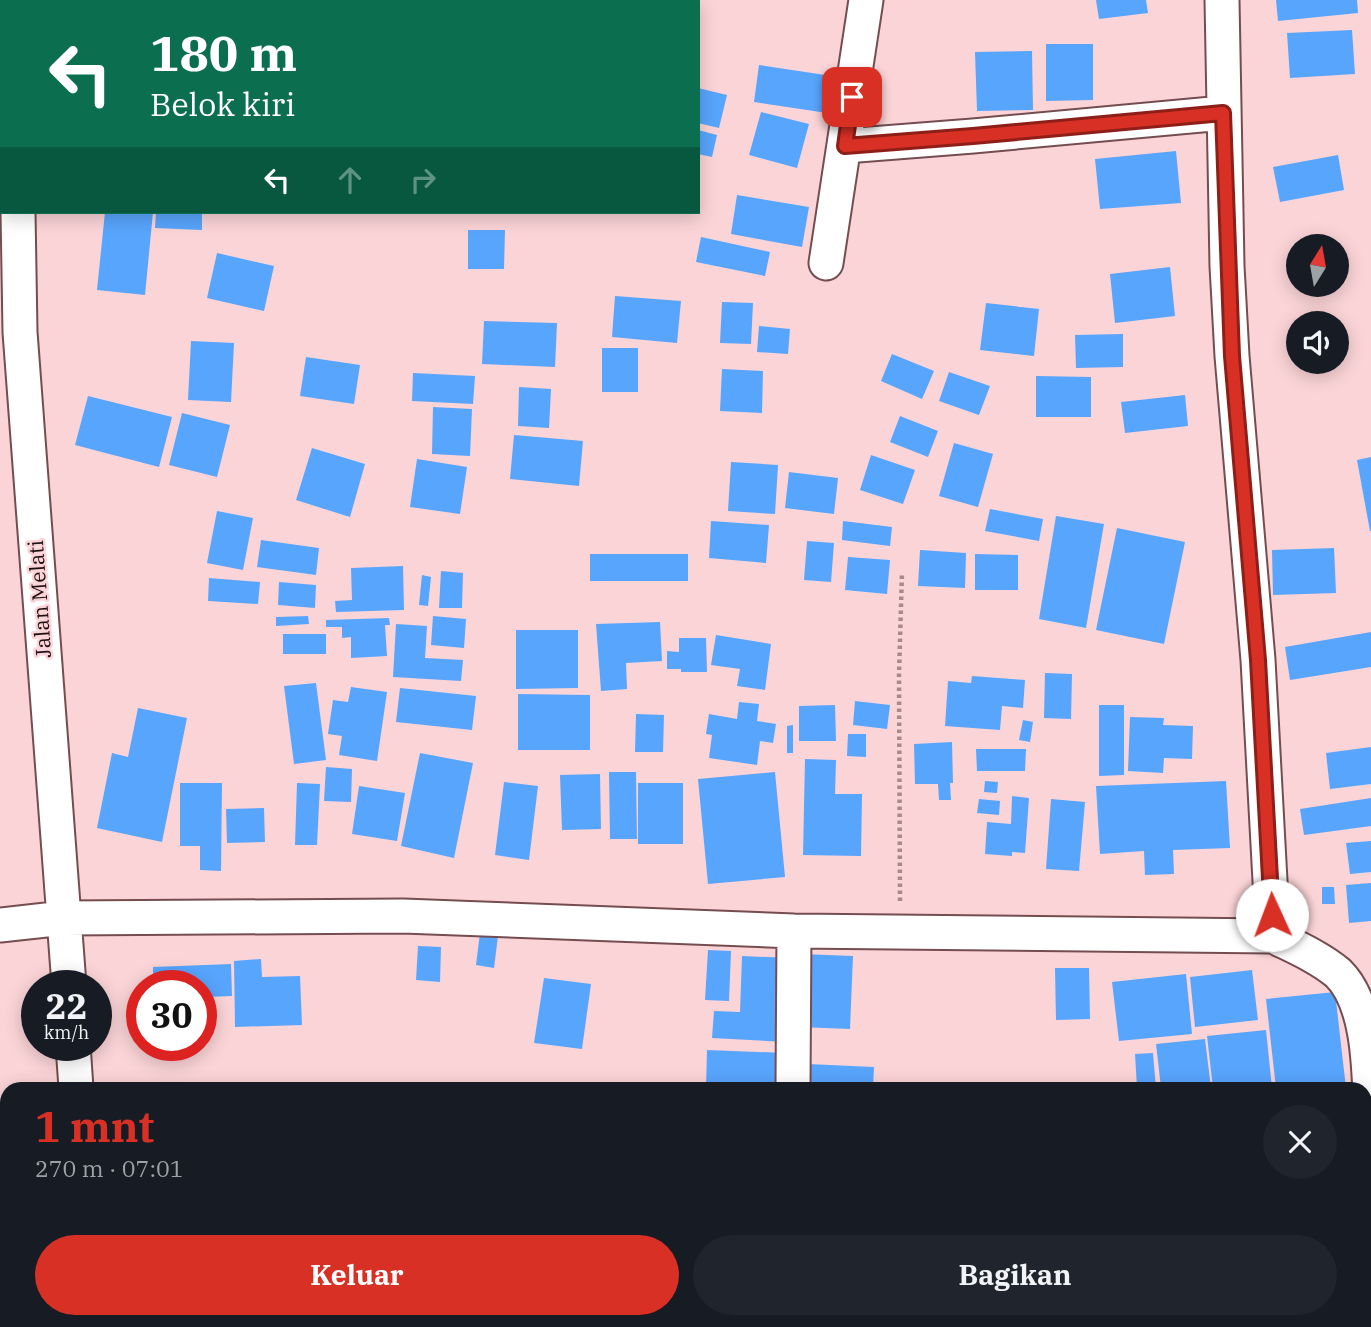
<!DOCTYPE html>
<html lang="id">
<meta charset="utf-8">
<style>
body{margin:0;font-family:"IBM Plex Serif",serif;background:#20242c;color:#f1f3f6;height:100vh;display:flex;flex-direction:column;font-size:26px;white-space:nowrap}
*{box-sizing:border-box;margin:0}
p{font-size:23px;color:#9ea1a6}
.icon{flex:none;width:38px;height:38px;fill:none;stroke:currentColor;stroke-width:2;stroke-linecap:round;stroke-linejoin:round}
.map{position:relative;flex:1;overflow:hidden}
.details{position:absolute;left:0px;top:1082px;width:1372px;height:247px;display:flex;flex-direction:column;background:#171b24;border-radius:21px 21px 0 0;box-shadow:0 4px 18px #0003}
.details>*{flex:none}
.banner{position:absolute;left:0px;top:0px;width:700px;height:214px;box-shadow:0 4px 18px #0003;background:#0b6e4f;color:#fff;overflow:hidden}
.needle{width:46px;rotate:11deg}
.controls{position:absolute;left:1286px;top:234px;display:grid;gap:14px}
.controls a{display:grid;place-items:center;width:63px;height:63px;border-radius:50%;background:#171b24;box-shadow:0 4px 18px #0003;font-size:35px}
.speed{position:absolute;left:21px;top:970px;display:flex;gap:14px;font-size:35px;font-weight:700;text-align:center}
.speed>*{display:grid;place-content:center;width:91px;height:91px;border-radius:50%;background:#171b24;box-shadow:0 4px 18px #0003;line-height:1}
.speed small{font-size:18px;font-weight:400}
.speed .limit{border:10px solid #d22;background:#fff;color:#111}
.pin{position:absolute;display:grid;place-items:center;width:60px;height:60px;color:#fff;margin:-30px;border-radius:14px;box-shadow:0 4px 10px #0006}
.me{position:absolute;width:77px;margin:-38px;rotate:358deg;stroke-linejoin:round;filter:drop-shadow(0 0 5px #0008)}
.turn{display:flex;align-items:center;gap:24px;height:147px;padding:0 35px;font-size:32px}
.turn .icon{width:91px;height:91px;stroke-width:2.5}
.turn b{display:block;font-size:49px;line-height:60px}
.lanes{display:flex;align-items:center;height:66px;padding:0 35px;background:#0003;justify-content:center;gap:35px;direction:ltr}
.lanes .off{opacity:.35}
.round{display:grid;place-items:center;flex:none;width:74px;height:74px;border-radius:37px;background:#20242c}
.head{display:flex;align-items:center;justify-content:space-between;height:119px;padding:0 35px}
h1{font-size:42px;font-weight:800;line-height:52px;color:#d93025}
.button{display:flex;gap:14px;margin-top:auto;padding:14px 35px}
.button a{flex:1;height:80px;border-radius:42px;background:#d93025;color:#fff;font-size:28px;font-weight:800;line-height:80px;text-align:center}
.button a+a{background:#20242c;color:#f1f3f6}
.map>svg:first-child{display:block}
.building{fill:#58a5fd}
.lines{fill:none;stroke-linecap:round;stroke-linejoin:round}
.street-casing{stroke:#754d51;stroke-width:37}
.path{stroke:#a88a8c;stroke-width:4.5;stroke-dasharray:3.5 3.5;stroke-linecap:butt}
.street{stroke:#fff;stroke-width:33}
.route-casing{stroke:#8d1f18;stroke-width:18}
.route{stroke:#d93025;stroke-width:12}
.labels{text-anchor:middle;stroke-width:5;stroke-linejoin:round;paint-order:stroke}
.street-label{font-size:21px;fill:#1f0f11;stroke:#fbd4d7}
</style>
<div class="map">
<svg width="1371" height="1327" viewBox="0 0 1371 1327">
<rect width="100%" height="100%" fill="#fbd4d7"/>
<path class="building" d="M1096,0H1146L1148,13L1099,19Z
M1276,0H1357L1358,13L1278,21Z
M1352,30L1355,74L1290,78L1287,33Z
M1046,44H1093V100L1046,101Z
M1032,51L1033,110L977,111L975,52Z
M759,65L832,76L827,113L754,102Z
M698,88L727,95L719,128L698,123Z
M761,112L809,124L797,168L749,155Z
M698,130L717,135L712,157L698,154Z
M1176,151L1181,203L1100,209L1095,159Z
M1338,155L1344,190L1280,202L1273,167Z
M737,195L809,207L802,247L731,234Z
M105,212H153L145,295L97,290Z
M156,212H202V230L155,228Z
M468,230H505L504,269H468Z
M701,237L770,252L765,276L696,262Z
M217,253L274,266L264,311L207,298Z
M1170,267L1175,316L1115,323L1110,274Z
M615,296L681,301L677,343L612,337Z
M722,302L753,303L751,344L720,343Z
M986,303L1039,309L1034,356L980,350Z
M484,321L557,323L555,367L482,364Z
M759,326L790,329L788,354L757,352Z
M1123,334V367L1076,368L1075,335Z
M191,341L234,343L231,402L188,400Z
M602,348H638V392H602Z
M892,354L934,371L922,399L881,381Z
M306,357L360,365L354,404L300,396Z
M722,369L763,371L762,413L720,411Z
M949,372L990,386L979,415L939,401Z
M413,373L475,376L473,404L412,401Z
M1036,376L1091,377V417H1036Z
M519,387L551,389L549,428L518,426Z
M1185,395L1188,426L1125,433L1121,402Z
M88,396L172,417L159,467L75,445Z
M433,407L472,409L470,456L432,454Z
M182,413L230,425L217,477L169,465Z
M900,416L938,431L928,457L890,442Z
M514,435L583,441L579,486L510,479Z
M954,443L993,454L978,507L939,496Z
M312,448L365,464L350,517L296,500Z
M871,455L915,470L903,504L860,490Z
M1371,457V531H1370L1357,460Z
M417,459L467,467L460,514L410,507Z
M731,462L778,465L775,514L728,511Z
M789,472L838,478L834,514L785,508Z
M990,509L1043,519L1039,541L985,531Z
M217,511L253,518L243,570L207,563Z
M1056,516L1104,524L1086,628L1039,619Z
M711,521L769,525L766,563L709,558Z
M843,521L892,527L890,546L842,540Z
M1117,528L1185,542L1164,644L1096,630Z
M261,540L319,548L316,575L257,567Z
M807,541L834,543L831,582L804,580Z
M1334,548L1336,593L1273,595L1272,550Z
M920,550L966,553L965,588L918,586Z
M590,554H688V581H590Z
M975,554L1018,555V590H975Z
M848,557L890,560L887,594L845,590Z
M403,566L404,610L336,612L335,601L352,600L351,568Z
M441,571L463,573L462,608H439Z
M422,575L431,577L428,606L419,605Z
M209,578L260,582L258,604L208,601Z
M279,582L316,585L315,608L278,605Z
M308,616L309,624L276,626V617Z
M433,616L466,619L464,648L431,645Z
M389,618L390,625H385L387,656L351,658V637L342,638V627H326V620Z
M660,622L662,661L626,663L627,689L601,691L596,624Z
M396,624L427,626L425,658L463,660L461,681L393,677Z
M516,630H578V688L516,689Z
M1371,632V667L1290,680L1285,647Z
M283,634H326V654H283Z
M716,635L771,644L765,690L737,686L740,669L711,665Z
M679,638H706L707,672H681V669H667V651L679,652Z
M1045,673L1072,674L1071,719L1044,718Z
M972,676L1025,680L1023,708L1002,706L1000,730L945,726L948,681L971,683Z
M316,683L326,760L294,764L284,686Z
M351,687L387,692L377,761L339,755L342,736L328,734L333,700L348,702Z
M400,688L476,696L472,730L396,722Z
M518,694L590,695V750H518Z
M855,701L890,705L887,729L853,725Z
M739,702L759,704L757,721L776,724L773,743L760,741L757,765L709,758L712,735L706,734L709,714L737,719Z
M835,705L836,741H799V706Z
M1099,705H1124V775L1099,776Z
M138,708L187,718L162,842L97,828L112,753L128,757Z
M636,714L664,715L663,752H635Z
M1130,717L1164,718L1163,725L1193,726L1192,759L1164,758L1163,773L1128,771Z
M1023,720L1033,722L1030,742L1019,740Z
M793,725V753H787V726Z
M848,734H866V757L847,756Z
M952,742L953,783H950L951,800H939L938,784H915L914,744Z
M1371,747V784L1330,789L1326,753Z
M976,749H1026L1025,771H977Z
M420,753L473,763L454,858L401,846Z
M805,759L836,760L835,794H862L861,856L803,855Z
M326,767L352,769L351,802L324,801Z
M609,772H636L637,839H610Z
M775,772L785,877L708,884L698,779Z
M600,774L601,829L562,830L560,775Z
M985,781L998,782L997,793L984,792Z
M1226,781L1230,848L1173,850L1174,874L1145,875L1144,851L1100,854L1096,786Z
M504,782L538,786L529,860L495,855Z
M180,783H222L221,871L200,870V846H180Z
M297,783L320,784L317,845H295Z
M638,783H683V844H638Z
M359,786L405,793L397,841L352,834Z
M1012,796L1029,798L1025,853L1012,852V856L985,854L987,822L1011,824Z
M1371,798V826L1304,835L1300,809Z
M979,799L1000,801L999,815L977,813Z
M1051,799L1085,802L1079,871L1046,869Z
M264,808L265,842L227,843L226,809Z
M1371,841V872L1350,874L1346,843Z
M1371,883V921L1349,923L1346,885Z
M1322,887H1334L1335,904H1322Z
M480,933L498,936L494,968L476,965Z
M418,946L441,947L440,982L416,980Z
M708,950L731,951L729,1001L705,1000Z
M802,954L853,956L850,1029L799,1027Z
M742,956L790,958L787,1042L712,1038L714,1011L740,1012Z
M261,959L262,977L300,976L302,1025L235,1027L234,961Z
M231,964L232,996L206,997L207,1032L201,1033V985H153V967Z
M1055,968H1089L1090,1019L1056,1020Z
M1252,970L1258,1020L1195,1027L1190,977Z
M1186,974L1192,1034L1119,1041L1112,982Z
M544,978L591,984L582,1049L534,1043Z
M1335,992L1346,1088H1276L1266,999Z
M1266,1030L1272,1088H1213L1207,1036Z
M1205,1039L1211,1088H1161L1156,1044Z
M707,1050L786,1053L785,1088H706Z
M1153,1053L1156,1088H1137L1135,1054Z
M808,1064L874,1067L873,1088H807Z
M7,1141V1164L0,1165V1142Z
M7,1270V1315L0,1317V1272Z
M38,1321H57L59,1327H24Z
M236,1321H277L279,1327H220Z
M357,1321H405L406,1327H358Z
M434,1321H457L485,1327H434Z
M494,1321H528V1327H495Z
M576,1321H618L619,1327H577Z
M732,1321H781V1327H731Z
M788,1321H829L828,1327H788Z
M837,1321H874L873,1327H836Z
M882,1321H929L930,1327H883Z
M932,1321H962V1327H933Z
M966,1321H997L998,1327H967Z
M1001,1321H1043L1044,1327H1002Z
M1047,1321H1085L1086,1327H1048Z
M1089,1321H1139L1140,1327H1090Z
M1143,1321H1171L1172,1327H1144Z
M1175,1321H1221L1222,1327H1176Z
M1226,1321H1256V1326L1227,1327Z
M1286,1321H1347V1327H1287Z"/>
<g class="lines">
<defs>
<path id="street" d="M27,2V0
M270,2V0
M845,146L973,136L1223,113
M18,212L20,332L69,985
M826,263L866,0
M0,925L64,918L403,916L794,931L1273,936L1258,660L1232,356L1227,266L1222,0
M1273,936C1295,947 1319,957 1338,973C1371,1005 1369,1077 1371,1122
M73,1045L76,1088
M793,1088L794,931
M1365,1252H1371
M105,1321L106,1327
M706,1321L707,1327
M194,1327L214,1321"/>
</defs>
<use href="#street" class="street-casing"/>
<path class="path" d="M900,901L899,675L902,572"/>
<use href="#street" class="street"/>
</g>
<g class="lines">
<defs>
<path id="route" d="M852,97L845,146L973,136L1223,113L1232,356L1258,660L1272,915"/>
</defs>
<use href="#route" class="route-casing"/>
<use href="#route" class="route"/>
</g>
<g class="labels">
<g class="street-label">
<text transform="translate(40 599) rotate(-94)" y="7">Jalan Melati</text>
</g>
</g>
</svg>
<div class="controls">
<a><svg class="needle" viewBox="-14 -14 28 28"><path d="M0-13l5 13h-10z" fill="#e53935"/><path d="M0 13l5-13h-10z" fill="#9ea1a6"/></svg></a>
<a><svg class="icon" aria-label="sound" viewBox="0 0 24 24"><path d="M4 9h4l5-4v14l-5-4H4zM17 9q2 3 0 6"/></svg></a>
</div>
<div class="speed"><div>22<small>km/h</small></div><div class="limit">30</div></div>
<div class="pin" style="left:852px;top:97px;background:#d93025"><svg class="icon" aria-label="arrive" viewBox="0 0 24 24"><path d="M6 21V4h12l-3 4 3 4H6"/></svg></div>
<svg class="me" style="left:1272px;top:915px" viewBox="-20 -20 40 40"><circle r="19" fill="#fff"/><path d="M0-13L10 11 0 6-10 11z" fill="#d93025"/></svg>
<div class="banner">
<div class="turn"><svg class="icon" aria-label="left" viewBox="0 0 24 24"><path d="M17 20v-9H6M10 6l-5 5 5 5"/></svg><div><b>180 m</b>Belok kiri</div></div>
<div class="lanes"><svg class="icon" aria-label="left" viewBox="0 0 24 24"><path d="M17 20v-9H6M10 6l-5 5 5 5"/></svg><svg class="icon off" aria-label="ahead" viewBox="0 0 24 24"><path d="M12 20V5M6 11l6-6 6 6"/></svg><svg class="icon off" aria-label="right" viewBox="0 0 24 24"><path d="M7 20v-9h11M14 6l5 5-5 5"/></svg></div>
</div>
<section class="details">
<div class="head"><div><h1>1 mnt</h1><p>270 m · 07:01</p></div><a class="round"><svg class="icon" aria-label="close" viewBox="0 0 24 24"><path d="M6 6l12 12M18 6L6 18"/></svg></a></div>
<div class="button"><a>Keluar</a><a>Bagikan</a></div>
</section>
</div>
